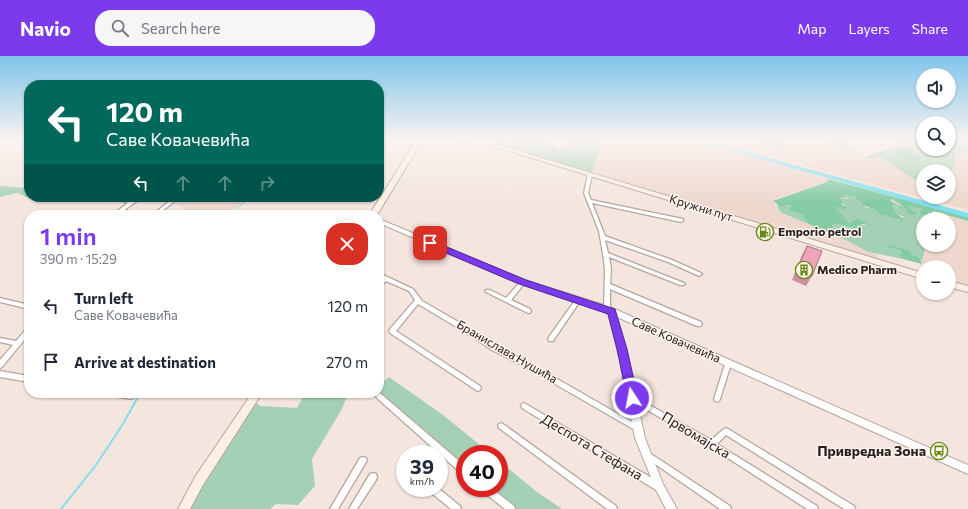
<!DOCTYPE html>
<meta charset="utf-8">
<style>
body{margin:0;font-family:Commissioner,sans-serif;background:#f6f6f7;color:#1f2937;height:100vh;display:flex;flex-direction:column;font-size:15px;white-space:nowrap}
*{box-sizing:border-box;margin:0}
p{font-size:13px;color:#747a83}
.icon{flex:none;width:22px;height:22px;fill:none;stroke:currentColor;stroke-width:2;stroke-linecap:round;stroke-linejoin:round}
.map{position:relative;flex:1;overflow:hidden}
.details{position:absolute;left:24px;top:154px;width:360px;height:188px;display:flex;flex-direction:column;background:#fff;border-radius:16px;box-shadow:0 1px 3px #0004}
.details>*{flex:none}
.top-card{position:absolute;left:24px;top:24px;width:360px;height:122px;border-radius:16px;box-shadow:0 1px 3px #0004;background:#00695c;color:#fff;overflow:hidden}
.fabs{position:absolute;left:916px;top:12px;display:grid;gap:8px}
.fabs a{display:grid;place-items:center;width:40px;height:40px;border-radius:50%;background:#fff;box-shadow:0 1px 3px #0004;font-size:20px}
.speed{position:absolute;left:396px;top:389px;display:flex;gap:8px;font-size:20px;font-weight:700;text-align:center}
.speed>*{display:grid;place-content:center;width:52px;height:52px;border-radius:50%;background:#fff;box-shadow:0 1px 3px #0004;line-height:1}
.speed small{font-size:10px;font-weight:400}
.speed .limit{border:6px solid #d22;background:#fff;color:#111}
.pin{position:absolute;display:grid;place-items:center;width:34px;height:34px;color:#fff;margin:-17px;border-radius:8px;box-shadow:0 2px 6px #0006}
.me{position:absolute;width:44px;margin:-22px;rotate:349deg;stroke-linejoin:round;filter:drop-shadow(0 0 3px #0008)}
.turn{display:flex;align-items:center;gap:14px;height:84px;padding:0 16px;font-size:18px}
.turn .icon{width:52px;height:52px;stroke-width:2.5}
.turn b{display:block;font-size:28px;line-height:34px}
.lanes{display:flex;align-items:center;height:38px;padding:0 16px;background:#0003;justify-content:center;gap:20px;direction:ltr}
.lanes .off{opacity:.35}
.round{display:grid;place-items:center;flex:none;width:42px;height:42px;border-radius:16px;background:#f6f6f7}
.headline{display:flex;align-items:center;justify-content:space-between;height:68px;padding:0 16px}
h1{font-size:24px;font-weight:600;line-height:30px;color:#7c3aed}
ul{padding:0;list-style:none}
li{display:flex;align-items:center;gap:12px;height:56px;padding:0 16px}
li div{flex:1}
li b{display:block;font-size:15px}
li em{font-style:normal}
header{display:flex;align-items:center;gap:24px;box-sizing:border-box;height:56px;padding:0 20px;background:#7c3aed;color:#fff}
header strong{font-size:19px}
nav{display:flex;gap:22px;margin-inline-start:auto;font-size:14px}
.search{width:280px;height:36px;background:#f6f6f7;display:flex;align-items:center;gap:10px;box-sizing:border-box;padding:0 14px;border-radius:16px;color:#747a83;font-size:15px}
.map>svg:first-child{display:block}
.built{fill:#eed7cd}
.green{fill:#a4d1b6}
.forest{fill:#85cba4}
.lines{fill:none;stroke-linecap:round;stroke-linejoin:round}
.stream-far1{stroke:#82dfec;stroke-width:1}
.stream{stroke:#82dfec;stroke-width:2}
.river{fill:#82dfec;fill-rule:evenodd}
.minor-casing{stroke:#b4a69f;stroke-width:2.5}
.tertiary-casing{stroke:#b4a69f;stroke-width:2}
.secondary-casing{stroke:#b4a69f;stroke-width:2}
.minor{fill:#fff;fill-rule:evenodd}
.tertiary{fill:#fff;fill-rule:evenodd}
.secondary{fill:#fcf0e6;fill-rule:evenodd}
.wall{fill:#cd8ea2}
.shaded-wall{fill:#a77484}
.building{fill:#eea5bc;stroke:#a77484}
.route{fill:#7c3aed;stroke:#51269a}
.labels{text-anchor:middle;stroke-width:3;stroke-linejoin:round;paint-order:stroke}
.street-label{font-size:12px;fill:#26201e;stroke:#fff3ee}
.poi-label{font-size:12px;font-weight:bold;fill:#26201e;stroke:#fff3ee;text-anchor:start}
.near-street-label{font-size:14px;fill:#26201e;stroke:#fff3ee}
.near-poi-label{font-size:14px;font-weight:bold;fill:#26201e;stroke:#fff3ee;text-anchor:end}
</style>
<header>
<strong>Navio</strong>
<div class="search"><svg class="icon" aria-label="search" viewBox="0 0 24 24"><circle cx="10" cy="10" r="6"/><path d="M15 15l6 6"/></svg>Search here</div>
<nav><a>Map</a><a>Layers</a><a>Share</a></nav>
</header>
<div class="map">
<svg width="968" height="453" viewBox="0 0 968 453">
<rect width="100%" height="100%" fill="#f4e5de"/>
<path class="built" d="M598,85H694L828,123L827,126L774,143L773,145L780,156L844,183L868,196L877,199L876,201L879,204L592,117L597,101L603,88Z
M741,85H749L785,94L788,85H822L833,90L870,103L878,100L923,129V141H949V118L951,115L956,102L955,97H968V154L731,90Z
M178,141H252L245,144L239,151L211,159L192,158L172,145Z
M933,155L968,165V231L949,225V211H923V217H920L926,189H949V163H931Z"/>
<path class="green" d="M486,85H547L559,94L570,89L563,85H598L603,88L597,101L592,117Z
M749,85H788L785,94Z
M822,85H859L844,90L865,101L890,92V96L908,93L898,90L889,85H923V93H949V85H965L968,87V97H955C956,104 954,113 949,118V115H923V129L878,100L870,103L833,90Z
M0,130L29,132V141L31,143L17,137L0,141Z
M845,139L856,141L865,151L874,153L882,160L891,159L898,164L904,161L897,158L892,150L894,149L898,152L901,150L891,143C900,144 906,153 915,156L911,154L907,150C916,151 922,152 928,158H932L931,163H923V189H926L922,206L919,201L898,194L901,196L900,200L903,203L868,196L844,183L829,177V174L835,175L836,173L832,171L833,167L866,169C859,163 855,165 847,167L836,152L835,151L840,152L845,150L841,147L840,142L849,144L844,140Z
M787,148L792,150V156L803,159L804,162L813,170L780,156L777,149Z
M389,321L443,359L491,398H465V415L379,340L378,337H379V330Z
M305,337H348L342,353L312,403L315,430L298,449L276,448L270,453H184L253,344L260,350L297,352Z
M499,405L537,436L562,453H510L485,432H499Z"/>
<path class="forest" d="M898,90L908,93L920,103L908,104L890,96V92Z
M828,123L968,161V165L933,155L932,158L923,160L920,157L922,153L908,150L917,159H910L907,157C906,150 898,144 891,143V145L903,152L901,153L894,149L892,150L897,158L905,164C896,165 891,158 882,160L874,153L862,149V147L856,143V141L845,139L844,141L849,146L842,141L840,143L843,146L841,148L847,152L843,153L835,151L844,161L846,165L849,167L858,163L868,168H862L860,171L855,172L833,167L832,171L837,174H830L831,177H829C820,173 806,169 803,159L790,155V151L792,150C787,147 785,150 780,150L773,145L827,126Z
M890,189L910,195L911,198L919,201L922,208L903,203L900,200L901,195L889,191L888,190Z"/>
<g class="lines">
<path class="stream-far1" d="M733,90L742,85
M236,159L239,151L252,141"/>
<path class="stream" d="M61,453L96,409L123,368L140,337"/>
<path class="river" d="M699,85H708L968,157V162L700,86Z"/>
<defs>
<path id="minor" d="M588,118H592V119L588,137L591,144L683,163V165L681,166L592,147L605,180L672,204L701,217L702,218L699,220L697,219L668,206L605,184L608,197L684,227L685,228L684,229H680L609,201L611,213L610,228L701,266L702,268L701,270H697L610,233V253L609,255H605L604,253L605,213L603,198L599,175L584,137Z
M114,141H120L132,145L138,141H143L117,159H112L128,147Z
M175,141H180L157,159H152Z
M379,217L413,233L422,245L469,272L496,290L526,305L639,370L640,372L639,374L637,375L635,374L522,309L492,294L465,276L418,248L396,275L480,330L481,332L480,334L478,335L476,334L390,277L389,275L390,273L415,244L409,235L386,225L381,231L379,232V226L382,223L379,221Z
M523,224L526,226L525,227L511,244L530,253L531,255L530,257H528L486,236L485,235L486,234H490L506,242L521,225Z
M0,242L29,249V253L0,246Z
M578,242L580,243L581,244L580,245L553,285H549L548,283L549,281L576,243Z
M27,272H29V278L2,311L0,312V304L13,289L0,286V282L16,285Z
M728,305L730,306L731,308L720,343L719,345L717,346L715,345L714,343L725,308L726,306Z
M0,315L29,320V326L0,321Z
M109,337H130L133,338L134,340L133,342L131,343L112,340L110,339Z
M379,337L381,338L465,410V419L462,418L377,342L376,340L377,338Z
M632,339L711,384L724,373L726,372L728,373L854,450L855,453H844L726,379L717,388L817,450L818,453H807L709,390L630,344L629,342L630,340Z
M524,347L662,428L663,431L662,434L659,435L656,434L522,352L521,350L522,348Z
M501,367L503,368L616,450L617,453H607L499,372L498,370L499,368Z
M648,396L730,450L731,453H720L645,401L644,399L645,397Z
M363,401L366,402L367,404L366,406L338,453H330L360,402Z
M373,417L376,418L377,421L376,424L357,453H349L370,418Z
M428,432H438L460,450L461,453H451L429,435Z
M481,432H491L514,450L515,453H505L482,435Z"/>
<path id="tertiary" d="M379,163L525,224L610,251L968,409V418L617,261L629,308L645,382L663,428L677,453H666L656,434L635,382L621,308L608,257L521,228L379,167Z"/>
<path id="secondary" d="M416,85H422L377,159H369Z
M477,85H485L923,217V223Z
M949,225L968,230V236L949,231Z
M252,337H262L203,429L190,453H178L195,421Z"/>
</defs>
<use href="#minor" class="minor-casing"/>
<use href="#tertiary" class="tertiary-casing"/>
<use href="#secondary" class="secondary-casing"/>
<use href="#minor" class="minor"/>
<use href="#tertiary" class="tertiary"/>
<use href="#secondary" class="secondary"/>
</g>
<path class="wall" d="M456,85H469L465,89Z
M807,190L812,220L806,230L792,224L802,199Z"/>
<path class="shaded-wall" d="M465,85H469L465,89Z"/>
<path class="building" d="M807,190L822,195L812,220L797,215Z"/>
<linearGradient id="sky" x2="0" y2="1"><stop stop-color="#7fc5ea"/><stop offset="0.57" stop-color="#faf3f0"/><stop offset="1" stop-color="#faf3f0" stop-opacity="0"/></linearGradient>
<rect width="968" height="148" fill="url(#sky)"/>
<path class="route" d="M430,184L526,224L615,253L627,293L638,342L636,346L632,347L628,346L627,342L617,293L608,258L519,228L427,189L426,187L427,185Z"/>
<defs>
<symbol id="fuel-ring" viewBox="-11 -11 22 22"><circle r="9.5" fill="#fff3ee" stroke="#668b13" stroke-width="1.5"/><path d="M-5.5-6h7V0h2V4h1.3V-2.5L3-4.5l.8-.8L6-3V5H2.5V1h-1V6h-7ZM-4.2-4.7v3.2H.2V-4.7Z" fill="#668b13"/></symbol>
<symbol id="building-ring" viewBox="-11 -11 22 22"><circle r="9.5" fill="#fff3ee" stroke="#668b13" stroke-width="1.5"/><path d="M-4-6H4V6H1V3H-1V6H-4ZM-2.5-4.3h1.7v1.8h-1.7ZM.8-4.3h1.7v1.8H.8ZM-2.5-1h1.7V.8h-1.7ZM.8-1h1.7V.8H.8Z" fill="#668b13"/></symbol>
<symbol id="bus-ring" viewBox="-11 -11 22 22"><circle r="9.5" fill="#fff3ee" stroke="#668b13" stroke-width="1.5"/><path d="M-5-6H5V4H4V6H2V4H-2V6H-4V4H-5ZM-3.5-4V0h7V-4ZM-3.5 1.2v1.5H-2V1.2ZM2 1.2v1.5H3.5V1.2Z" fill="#668b13"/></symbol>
</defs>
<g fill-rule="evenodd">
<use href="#fuel-ring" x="755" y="166" width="20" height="20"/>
<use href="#building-ring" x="794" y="204" width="20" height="20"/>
<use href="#bus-ring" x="929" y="385" width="20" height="20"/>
</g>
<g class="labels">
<g class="street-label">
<text transform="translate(701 152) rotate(17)" y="4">Кружни пут</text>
<text transform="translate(676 284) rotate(24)" y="4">Саве Ковачевића</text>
<text transform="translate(507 296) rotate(30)" y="4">Бранислава Нушића</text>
</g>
<g class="poi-label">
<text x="778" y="180">Emporio petrol</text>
<text x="817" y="218">Medico Pharm</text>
</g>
<g class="near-street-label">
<text transform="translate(696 379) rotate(31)" y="5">Првомајска</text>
<text transform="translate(592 391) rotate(31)" y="5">Деспота Стефана</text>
</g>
<g class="near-poi-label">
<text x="926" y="400">Привредна Зона</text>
</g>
</g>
</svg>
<div class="fabs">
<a><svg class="icon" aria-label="sound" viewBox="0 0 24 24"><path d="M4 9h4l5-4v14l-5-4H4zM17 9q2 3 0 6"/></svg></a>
<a><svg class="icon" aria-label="search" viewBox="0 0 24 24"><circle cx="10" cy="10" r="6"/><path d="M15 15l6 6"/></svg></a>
<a><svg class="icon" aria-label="layers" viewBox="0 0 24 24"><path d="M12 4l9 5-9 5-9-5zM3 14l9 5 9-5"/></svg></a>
<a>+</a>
<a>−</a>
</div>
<div class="speed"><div>39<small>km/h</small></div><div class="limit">40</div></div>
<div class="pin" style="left:430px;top:187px;background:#d93025"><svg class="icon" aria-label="arrive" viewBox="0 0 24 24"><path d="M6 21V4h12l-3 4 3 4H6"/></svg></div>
<svg class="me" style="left:632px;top:342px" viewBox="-20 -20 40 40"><circle r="17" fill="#7c3aed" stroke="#fff" stroke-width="3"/><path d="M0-11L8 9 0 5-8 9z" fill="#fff"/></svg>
<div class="top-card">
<div class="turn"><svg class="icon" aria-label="left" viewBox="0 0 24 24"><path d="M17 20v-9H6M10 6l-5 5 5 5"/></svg><div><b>120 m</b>Саве Ковачевића</div></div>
<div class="lanes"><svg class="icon" aria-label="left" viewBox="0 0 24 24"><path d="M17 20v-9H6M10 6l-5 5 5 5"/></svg><svg class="icon off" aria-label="ahead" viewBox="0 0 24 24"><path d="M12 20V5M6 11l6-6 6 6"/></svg><svg class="icon off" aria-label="ahead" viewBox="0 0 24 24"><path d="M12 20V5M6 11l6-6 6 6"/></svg><svg class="icon off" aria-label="right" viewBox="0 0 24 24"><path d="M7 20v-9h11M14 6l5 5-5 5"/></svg></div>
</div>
<section class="details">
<div class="headline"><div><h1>1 min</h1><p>390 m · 15:29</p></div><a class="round" style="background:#d93025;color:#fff"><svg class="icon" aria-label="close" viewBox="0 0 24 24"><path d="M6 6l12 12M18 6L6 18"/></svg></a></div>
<ul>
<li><svg class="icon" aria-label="left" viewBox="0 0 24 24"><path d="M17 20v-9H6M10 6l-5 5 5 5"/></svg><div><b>Turn left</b><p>Саве Ковачевића</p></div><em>120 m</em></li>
<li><svg class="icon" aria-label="arrive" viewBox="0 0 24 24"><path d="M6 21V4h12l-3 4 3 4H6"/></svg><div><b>Arrive at destination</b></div><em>270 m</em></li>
</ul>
</section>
</div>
